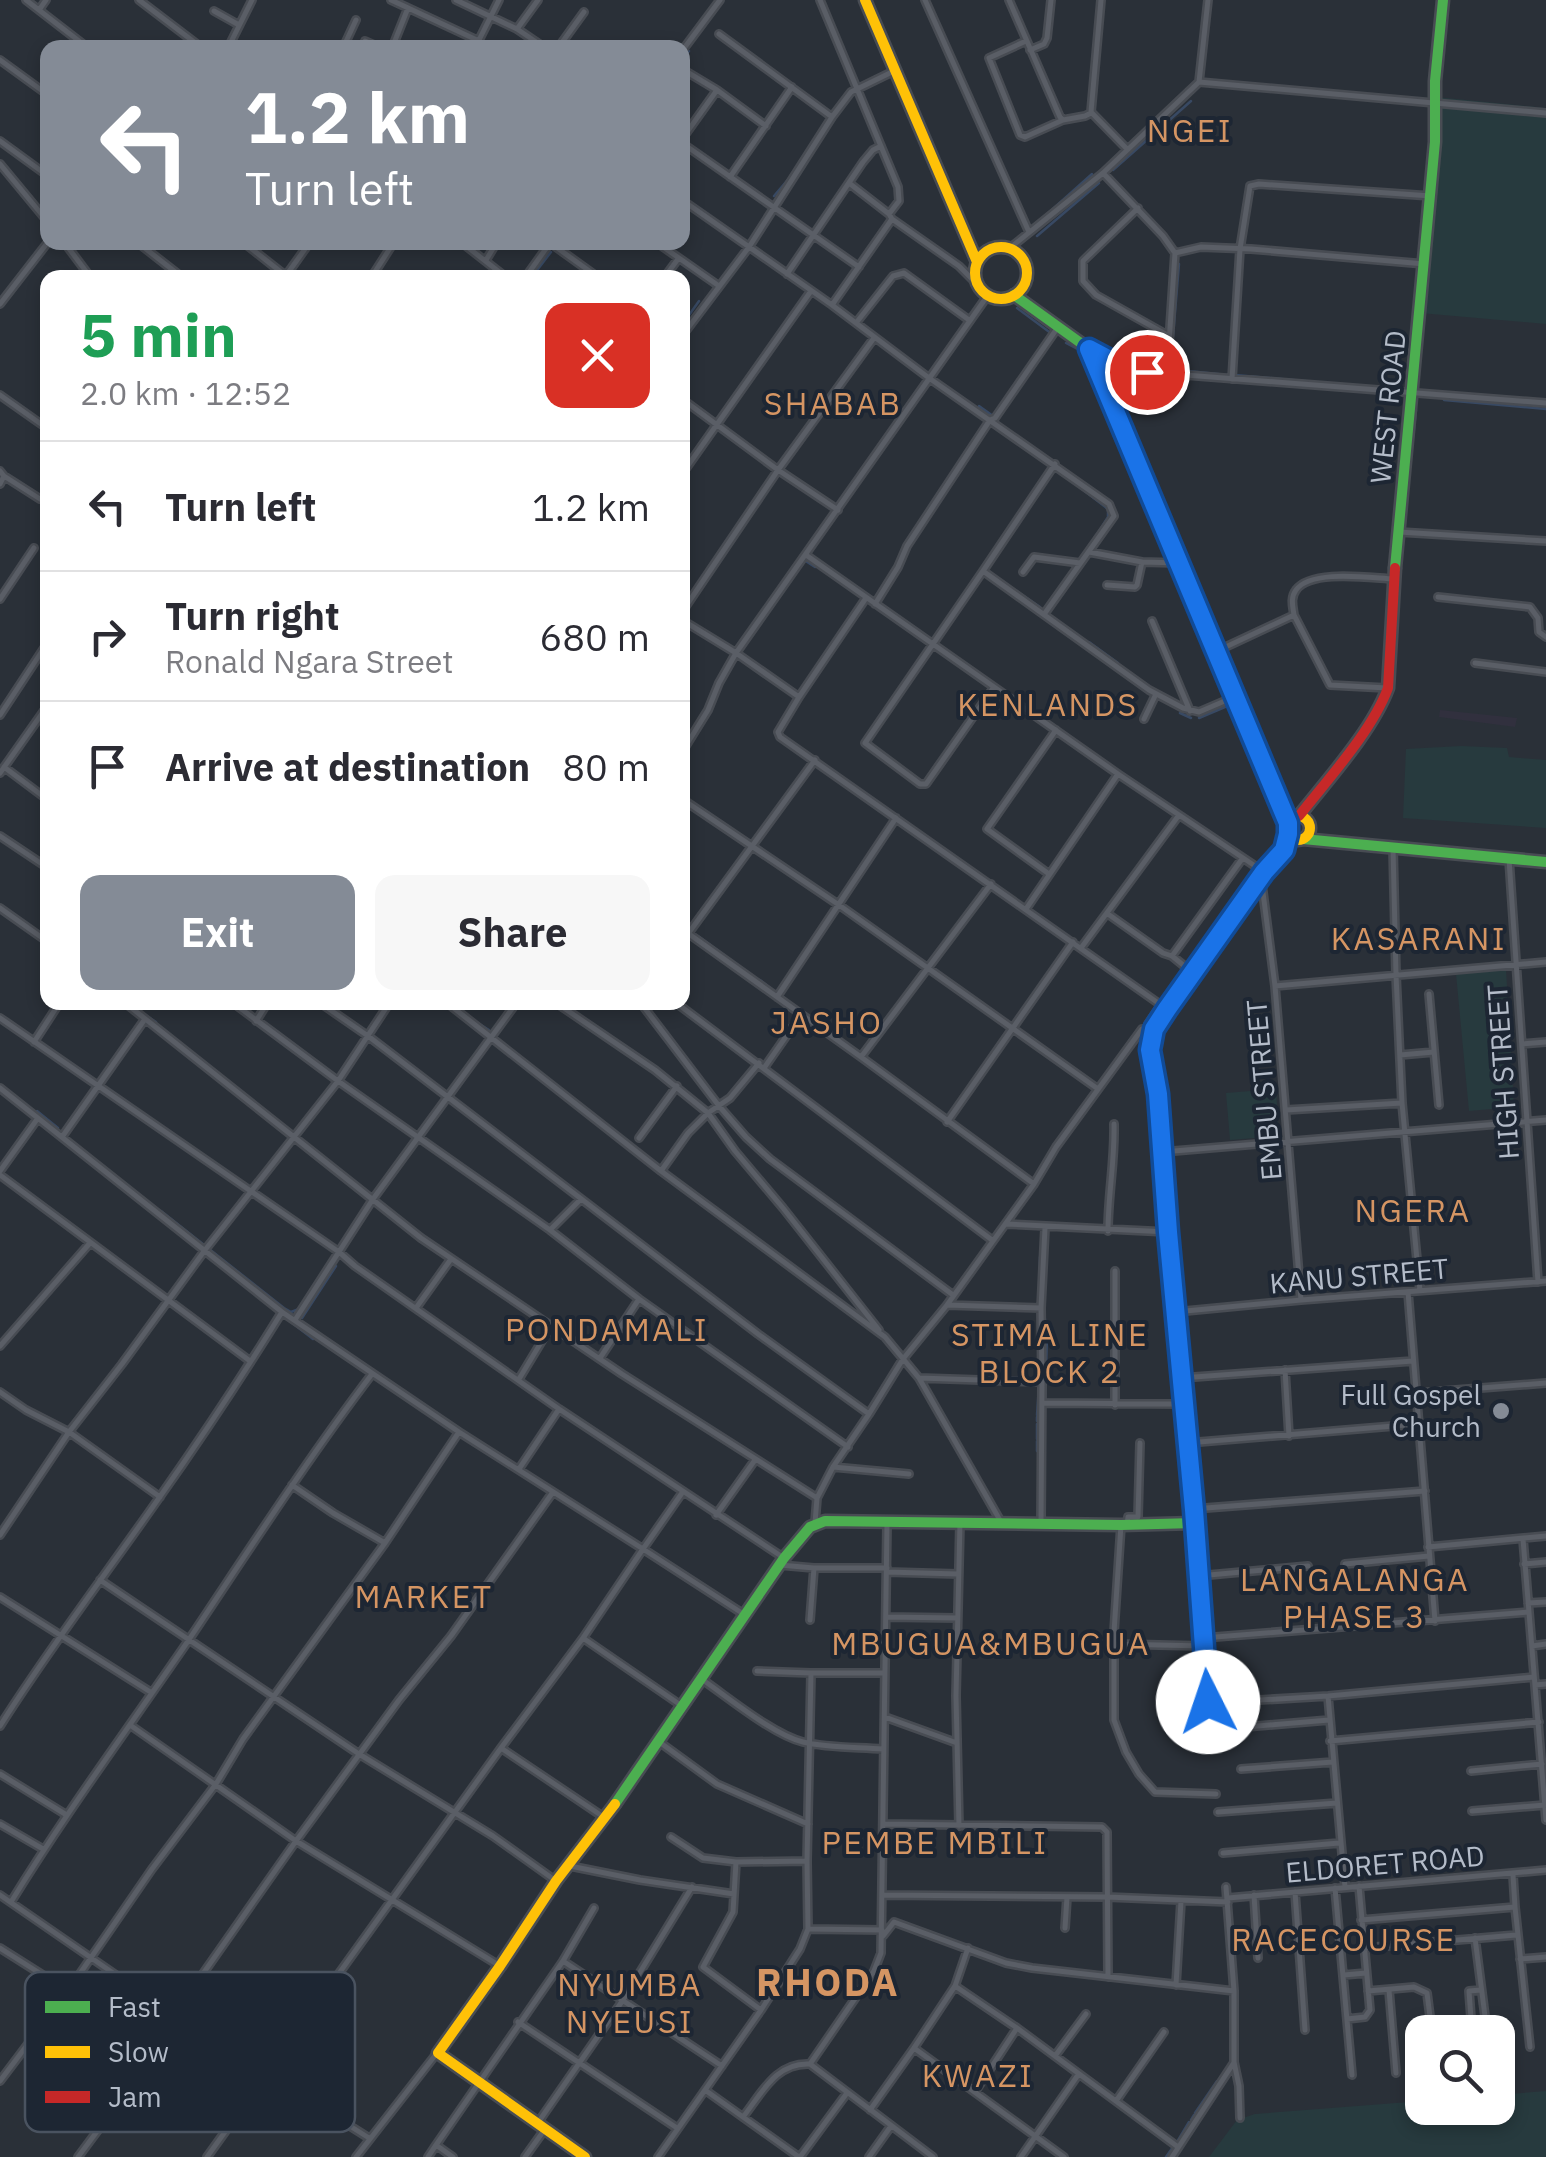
<!DOCTYPE html>
<meta charset="utf-8">
<style>
body{margin:0;font-family:"IBM Plex Sans",sans-serif;background:#f7f7f7;color:#2b2b33;height:100vh;display:flex;flex-direction:column;font-size:38px;white-space:nowrap}
*{box-sizing:border-box;margin:0}
p{font-size:32px;color:#7c7c81}
.icon{flex:none;width:55px;height:55px;fill:none;stroke:currentColor;stroke-width:2;stroke-linecap:round;stroke-linejoin:round}
.map{position:relative;flex:1;overflow:hidden}
.details{position:absolute;left:40px;top:270px;width:650px;height:740px;display:flex;flex-direction:column;background:#fff;border-radius:20px;box-shadow:0 5px 15px #0003}
.details>*{flex:none}
.top-card{position:absolute;left:40px;top:40px;width:650px;height:210px;border-radius:20px;box-shadow:0 5px 15px #0003;background:#848b96;color:#fff;overflow:hidden}
.controls{position:absolute;left:1405px;top:2015px;display:grid;gap:20px}
.controls a{display:grid;place-items:center;width:110px;height:110px;border-radius:20px;background:#fff;box-shadow:0 5px 15px #0003;font-size:50px}
.pin{position:absolute;display:grid;place-items:center;width:85px;height:85px;color:#fff;margin:-42px;border:5px solid #fff;border-radius:50%;box-shadow:0 2px 10px #0007}
.me{position:absolute;width:110px;margin:-55px;rotate:356deg;stroke-linejoin:round;filter:drop-shadow(0 0 8px #0008)}
.turn{display:flex;align-items:center;gap:35px;height:210px;padding:0 40px;font-size:45px}
.turn .icon{width:130px;height:130px;stroke-width:2.5}
.turn b{display:block;font-size:70px;line-height:85px}
.round{display:grid;place-items:center;flex:none;width:105px;height:105px;border-radius:20px;background:#f7f7f7}
.summary{display:flex;align-items:center;justify-content:space-between;height:170px;padding:0 40px}
h1{font-size:60px;font-weight:700;line-height:75px;color:#1e9e55}
.cta{display:flex;gap:20px;margin-top:auto;padding:20px 40px}
.cta a{flex:1;height:115px;border-radius:20px;background:#848b96;color:#fff;font-size:40px;font-weight:700;line-height:115px;text-align:center}
.cta a+a{background:#f7f7f7;color:#2b2b33}
ul{padding:0;list-style:none}
li{display:flex;align-items:center;gap:30px;height:130px;padding:0 40px;border-top:2px solid #e1e1e2}
li div{flex:1}
li b{display:block;font-size:38px}
li em{font-style:normal}
.map>svg:first-child{display:block}
.medical{fill:#31303e}
.green{fill:#273a3e}
.lines{fill:none;stroke-linecap:round;stroke-linejoin:round}
.stream{stroke:#384963;stroke-width:2.5}
.street-casing{stroke:#484c53;stroke-width:10}
.fast-casing{stroke:#484c53;stroke-width:15}
.slow-casing{stroke:#484c53;stroke-width:15}
.jam-casing{stroke:#484c53;stroke-width:15}
.street{stroke:#5a5e66;stroke-width:5}
.fast{stroke:#4caf50;stroke-width:10}
.slow{stroke:#ffc107;stroke-width:10}
.jam{stroke:#c62828;stroke-width:10}
.route-casing{stroke:#114b97;stroke-width:25}
.route{stroke:#1a73e8;stroke-width:18}
.poi-dot{fill:#848b96;stroke:#1d2633;stroke-width:4}
.labels{text-anchor:middle;stroke-width:8;stroke-linejoin:round;paint-order:stroke}
.street-label{font-size:28px;fill:#b4bcc9;stroke:#1d2633}
.poi-label{font-size:28px;fill:#b4bcc9;stroke:#1d2633;text-anchor:end}
.quarter-label{font-size:32px;letter-spacing:2.5px;fill:#d59563;stroke:#1d2633}
.district-label{font-size:38px;font-weight:bold;letter-spacing:2.5px;fill:#d59563;stroke:#1d2633}
.key{fill:#1d2633;stroke:#4a5360;stroke-width:2.5}
.key-label{font-size:28px;fill:#b4bcc9}
</style>
<div class="map">
<svg width="1546" height="2157" viewBox="0 0 1546 2157">
<rect width="100%" height="100%" fill="#2a3038"/>
<path class="medical" d="M1440,710L1517,718L1515,727L1439,717Z"/>
<path class="green" d="M1436,97L1546,108V324L1420,313Z
M1461,746L1507,748L1509,757L1546,760V828L1403,818L1406,749Z
M1506,969L1514,1107L1469,1111L1456,974Z
M1276,1089L1279,1136L1230,1140L1226,1093Z
M1546,2091V2157H1209L1237,2120L1255,2114L1422,2101V2108H1498V2095Z"/>
<g class="lines">
<path class="stream" d="M715,11L723,0
M1018,12L1025,30
M682,60L689,51
M1113,170L1191,101
M774,196L791,176
M1036,224L1092,174
M1037,236L1099,183
M367,278L378,263
M531,278L551,252
M1017,308L1052,334
M682,325L699,301
M1173,337L1179,264
M682,343L683,342
M1066,343L1085,353
M1140,366L1227,375
M1235,375L1350,385
M1358,386L1401,388
M1444,400L1546,409
M979,406L993,416
M892,436L899,426
M1401,451L1405,410
M1073,482L1108,509V517L1098,533
M1396,516L1401,458
M1403,530L1416,410
M804,560L815,567
M1391,576L1395,523
M1003,582L1040,607
M1386,634L1388,612
M1394,636L1403,534
M1089,642L1118,663
M1227,705L1233,703L1251,744
M1180,713L1191,718
M1199,718L1225,707
M1253,749L1269,789
M1271,793L1281,825
M1273,854L1278,848L1281,832
M1265,866L1267,863
M1255,880L1259,874
M1246,892L1252,884
M1237,905L1244,895
M1217,933L1234,908
M698,936L758,980
M1202,953L1209,945
M1176,963L1185,970
M1196,963L1200,957
M1184,979L1188,974
M760,980L775,992
M1173,994L1181,983
M781,996L798,1009
M141,1012L156,1022
M804,1013L821,1025
M470,1018L489,1030
M824,1026L834,1035
M1151,1027L1168,1001
M1127,1044L1140,1026
M1148,1048V1035
M1148,1053L1149,1063
M1149,1067V1074
M885,1072L897,1080
M1150,1078L1151,1089
M1151,1096L1152,1108
M37,1111L58,1128
M1152,1114L1154,1125
M1154,1130L1155,1144
M1156,1149L1157,1159
M1157,1162L1159,1179
M161,1211L284,1308L291,1312L299,1309
M153,1212L170,1226
M192,1243L248,1288
M1046,1256L1044,1311L1047,1338L1045,1400H1049
M1039,1303L1040,1257
M282,1315L313,1339
M302,1318L336,1266
M1039,1318V1375
M1037,1415L1039,1385
M1037,1421V1417
M1037,1439V1424
M1037,1441V1451
M1195,2113L1217,2081
M1191,2120L1194,2115
M1177,2142L1189,2122
M1166,2157L1173,2147"/>
<defs>
<path id="street" d="M26,0L88,48
M139,0L202,48
M391,0L479,41
M456,0L517,29L545,48
M820,0L898,187L899,201L889,214
M925,0L1029,232
M1009,0L1060,117L1063,120L1085,116L1091,113
M1101,0L1091,112L1127,149
M39,10L46,0
M214,11L239,25
M517,29L538,0
M719,34L832,117
M365,41L381,48
M1026,41L989,58L1020,135L1025,137L1063,120
M228,48L252,0
M343,48L356,20
M392,48L408,8
M475,48L499,0
M558,48L584,12
M1030,50L1044,44L1047,38L1051,0
M682,51L720,0
M0,60L48,95
M682,69L717,90L766,126
M1199,82L1546,113
M682,139L717,90
M0,141L48,176
M682,143L859,267
M0,164L48,222
M1103,173L1163,236L1175,253L1168,358
M730,177L792,87
M849,183L889,214L892,219L959,266L978,285
M682,200L832,305L929,378L1109,504L1114,516L1045,613
M1138,208L1083,261V281L1096,295L1169,336
M64,242L91,278
M137,242L183,278
M243,242L286,276
M461,242L507,278
M549,242L599,278
M656,242L719,286
M1010,248L1103,173L1199,82L1208,0
M1175,253L1201,247L1251,249L1425,264
M486,260L497,242
M787,274L863,162L873,150L881,146
M285,277L310,242
M371,278L394,242
M525,278L550,243
M664,278L678,259
M0,304L48,242
M832,305L892,219
M856,323L893,276L904,273L969,320
M682,336L749,247L832,117L851,92L894,71
M1090,349L1121,366L1147,372L1546,403
M1232,379L1240,249L1250,186L1259,184L1431,196
M0,395L48,429
M682,399L778,470L838,510
M1055,464L983,571L1149,690L1183,708L1199,712L1234,697
M0,471L4,476L0,484
M682,474L811,291
M4,476L40,499L45,500L48,497
M1399,532L1546,541
M1089,552L1142,562L1180,563
M806,555L1118,774L1264,872
M983,571L865,743L920,784H926L994,687
M1023,572L1034,557L1080,563
M1107,585L1135,587L1137,585L1142,562
M1438,597L1530,607L1538,618L1539,632L1546,637
M0,599L34,548
M875,604L898,567L907,546L990,420L995,418L1058,327
M682,612L778,470L874,338
M1294,615C1293,607 1290,598 1296,590C1311,569 1370,578 1394,579
M682,620L736,653L799,697L866,598
M1152,621L1190,711
M1217,651L1294,615L1330,685L1387,688
M1475,663L1546,672
M799,697L778,732L780,737L1161,1005L1148,1024V1028
M0,715L48,642
M1144,719L1156,694
M682,752L708,710L719,683L736,653L988,295
M4,767L48,800
M0,773L48,705
M682,799L839,905L1098,1089
M0,836L48,868
M1284,847L1288,834
M1393,847L1396,975L1402,1103L1420,1291
M1509,859L1538,1282
M1049,874L987,829L1056,730
M1261,877L1275,986L1301,1300
M0,908L48,942
M1026,909L1118,774
M1108,914L1163,953L1172,956L1242,859
M682,929L861,1057L1034,1184
M682,942L815,760
M1081,948L1179,815
M1172,956L1193,973
M1275,986L1546,962
M1429,994L1439,1105
M777,997L896,818
M124,1002L421,1238L622,1374L817,1498
M232,1002L338,1081L550,1230L639,1299L848,1447
M319,1002L368,1036L758,1334L869,1414
M446,1002L661,1171L885,1337L919,1378L1001,1522
M555,1002L655,1070L708,1113L730,1098L759,1063
M640,1002L719,1106L746,1137L770,1159L953,1295
M675,1002L992,1240
M0,1018L339,1252L355,1266L559,1409L784,1558
M256,1021L268,1002
M34,1042L60,1002
M1522,1044L1546,1042
M1400,1055L1434,1052
M861,1057L991,884
M764,1068L801,1015
M0,1088L282,1312L459,1432L643,1549L682,1493
M1286,1110L1402,1103
M947,1122L1073,942
M62,1137L145,1019
M639,1138L677,1086
M1162,1152L1546,1120
M0,1171L38,1118
M661,1171L688,1133L708,1113L735,1151L783,1208L879,1330
M0,1175L250,1361
M1006,1224L1168,1232
M550,1230L581,1199
M1108,1231C1108,1195 1115,1160 1114,1124
M1408,1292L1435,1621
M947,1305L1041,1308L1045,1228
M416,1308L451,1259
M1175,1312L1301,1300L1546,1281
M295,1320L373,1199L517,1002
M0,1346L90,1243
M600,1358L639,1299
M1285,1370L1289,1436
M919,1378L1042,1382L1041,1308
M1181,1378L1413,1361
M519,1379L551,1326
M0,1392L26,1410L69,1432L160,1497
M1417,1393L1546,1383
M1042,1403L1184,1404
M1115,1405V1271
M1187,1443L1418,1424
M833,1467L909,1474
M519,1469L559,1409
M292,1485L333,1513L385,1543
M1193,1509L1425,1491
M716,1515L755,1460
M815,1523L817,1498L833,1467L869,1414L903,1359L947,1305L1034,1184L1056,1147L1142,1029H1152
M1041,1523L1042,1382
M1121,1525L1114,1632V1720L1126,1752L1139,1774L1155,1792L1216,1794
M1127,1525L1128,1517H1138L1140,1443
M0,1535L69,1432L122,1364L205,1250L338,1081L390,1002
M1523,1539L1546,1820
M1428,1547L1546,1536
M1345,1564L1429,1556
M1524,1564L1546,1562
M780,1565L814,1568H887
M887,1572L958,1574
M1198,1576L1308,1566
M100,1580L359,1754L493,1836L556,1881
M0,1597L152,1693
M1528,1603L1546,1602
M886,1617L957,1618
M810,1620L814,1568
M583,1638L682,1706
M1203,1638L1528,1612
M1116,1644L1203,1646
M1532,1646L1546,1644
M757,1671L811,1673
M700,1678C728,1697 772,1734 803,1742C828,1748 857,1747 883,1749
M1535,1685L1546,1684
M1328,1696L1345,1887
M1208,1703L1328,1696L1534,1677
M885,1717L957,1743
M1209,1719L1193,1509L1168,1232L1159,1094L1151,1050L1153,1029L1167,1009L1264,872L1296,839
M130,1725L296,1841L500,1966
M0,1726C50,1647 106,1574 159,1498C202,1437 243,1375 282,1312
M1210,1730L1329,1720
M658,1741L717,1784L808,1824
M1330,1741L1539,1722
M501,1748L605,1818
M1241,1769L1333,1762
M1471,1771L1542,1764
M0,1774L65,1814
M1472,1811L1545,1805
M1218,1812L1337,1803
M0,1824L43,1849
M883,1824L1102,1827L1107,1832L1108,1977
M959,1826L956,1696L960,1522
M671,1837L703,1858L736,1862L807,1861
M1223,1853L1339,1843
M736,1862L733,1912L703,1967L761,2010
M570,1866L640,1880L734,1894
M1226,1887L1234,1991V2062L1239,2086L1240,2118
M1335,1888L1352,2075
M1295,1892L1305,2030
M0,1895L174,2015L369,2138
M882,1895L1107,1897L1228,1902
M1254,1895L1258,1958
M1228,1898L1546,1870
M11,1902C65,1814 127,1730 186,1644C247,1553 306,1461 372,1374
M1515,1907L1530,2047
M1361,1920L1515,1907L1513,1875
M1065,1928L1067,1897
M810,1929L882,1930
M883,1936L894,1922L1006,1963L1032,1968L1234,1991
M1475,1938L1487,2032
M0,1948L68,1991
M968,1948L955,1986L1017,2028
M1364,1948L1516,1935
M1520,1959L1546,1957
M563,1961L594,1908
M1344,1975L1366,1973
M1176,1985L1181,1901
M1389,1990L1396,2073
M1368,1991L1414,1987L1427,1993L1432,2032
M1347,2019L1365,2017L1370,2010L1359,1886
M518,2022L677,2128
M1472,2032L1469,1991L1481,1990
M914,2048L955,1986
M1055,2056L1086,2014
M810,2064L933,2157
M0,2081L68,1991L152,1869L216,1784L243,1739L385,1543L459,1432
M705,2090L761,2010L800,1949L808,1929L807,1861L811,1673H884
M975,2092L1017,2028L1178,2147
M1116,2101L1164,2032
M870,2110L914,2048L1064,2157
M743,2117C762,2093 776,2062 810,2064L874,1971L881,1953L887,1523
M537,2124L623,2000L692,1887
M78,2157L110,2114L174,2015L296,1841L399,1700L451,1636L553,1492
M207,2157L501,1748L583,1638L643,1549L745,1615
M356,2157L437,2053
M428,2157L436,2145
M453,2157L436,2145L563,1961L722,2066
M525,2157L545,2129
M658,2157L705,2090L799,2157
M800,2157L847,2093
M869,2157L891,2126
M1021,2157L1078,2075
M1172,2157L1233,2064"/>
<path id="fast" d="M1014,295L1089,349L1288,823
M1395,568L1435,142V81L1443,0
M1303,839L1546,862
M615,1804L784,1558L810,1527L825,1521L1121,1525L1194,1523"/>
<path id="slow" d="M865,0L977,262
M975 273a26 26 0 1 1 52 0a26 26 0 1 1-52 0Z
M1286 828a12 12 0 1 1 24 0a12 12 0 1 1-24 0Z
M585,2157L438,2053L500,1966L556,1881L615,1804"/>
<path id="jam" d="M1299,816C1328,779 1372,731 1388,688L1395,568"/>
</defs>
<use href="#street" class="street-casing"/>
<use href="#fast" class="fast-casing"/>
<use href="#slow" class="slow-casing"/>
<use href="#jam" class="jam-casing"/>
<use href="#street" class="street"/>
<use href="#fast" class="fast"/>
<use href="#slow" class="slow"/>
<use href="#jam" class="jam"/>
</g>
<g class="lines">
<defs>
<path id="route" d="M1147,372L1121,366L1089,349L1288,823V834L1284,850L1264,872L1167,1009L1154,1029L1150,1050L1158,1094L1168,1232L1194,1510L1208,1702"/>
</defs>
<use href="#route" class="route-casing"/>
<use href="#route" class="route"/>
</g>
<circle class="poi-dot" cx="1501" cy="1411" r="10"/>
<g class="labels">
<g class="street-label">
<text transform="translate(1388 407) rotate(-84)" y="10">WEST ROAD</text>
<text transform="translate(1503 1072) rotate(-94)" y="10">HIGH STREET</text>
<text transform="translate(1264 1090) rotate(-95)" y="10">EMBU STREET</text>
<text transform="translate(1359 1276) rotate(-5)" y="10">KANU STREET</text>
<text transform="translate(1385 1864) rotate(-5)" y="10">ELDORET ROAD</text>
</g>
<g class="poi-label">
<text x="1481" y="1405">Full Gospel<tspan x="1481" dy="32">Church</tspan></text>
</g>
<g class="quarter-label">
<text x="1190" y="142">NGEI</text>
<text x="833" y="415">SHABAB</text>
<text x="1048" y="716">KENLANDS</text>
<text x="1419" y="950">KASARANI</text>
<text x="827" y="1034">JASHO</text>
<text x="1413" y="1222">NGERA</text>
<text x="607" y="1341">PONDAMALI</text>
<text x="1050" y="1346">STIMA LINE<tspan x="1050" dy="37">BLOCK 2</tspan></text>
<text x="1355" y="1591">LANGALANGA<tspan x="1355" dy="37">PHASE 3</tspan></text>
<text x="424" y="1608">MARKET</text>
<text x="991" y="1655">MBUGUA&amp;MBUGUA</text>
<text x="935" y="1854">PEMBE MBILI</text>
<text x="1344" y="1951">RACECOURSE</text>
<text x="630" y="1996">NYUMBA<tspan x="630" dy="37">NYEUSI</tspan></text>
<text x="978" y="2087">KWAZI</text>
</g>
<g class="district-label">
<text x="828" y="1996">RHODA</text>
</g>
</g>
<rect x="25" y="1972" width="330" height="160" rx="15" class="key"/>
<rect x="45" y="2001" width="45" height="12" fill="#4caf50"/>
<rect x="45" y="2046" width="45" height="12" fill="#ffc107"/>
<rect x="45" y="2091" width="45" height="12" fill="#c62828"/>
<g class="key-label">
<text x="108" y="2017">Fast</text>
<text x="108" y="2062">Slow</text>
<text x="108" y="2107">Jam</text>
</g>
</svg>
<div class="controls">
<a><svg class="icon" aria-label="search" viewBox="0 0 24 24"><circle cx="10" cy="10" r="6"/><path d="M15 15l6 6"/></svg></a>
</div>
<div class="pin" style="left:1147px;top:372px;background:#d93025"><svg class="icon" aria-label="arrive" viewBox="0 0 24 24"><path d="M6 21V4h12l-3 4 3 4H6"/></svg></div>
<svg class="me" style="left:1208px;top:1702px" viewBox="-20 -20 40 40"><circle r="19" fill="#fff"/><path d="M0-13L10 11 0 6-10 11z" fill="#1a73e8"/></svg>
<div class="top-card">
<div class="turn"><svg class="icon" aria-label="left" viewBox="0 0 24 24"><path d="M17 20v-9H6M10 6l-5 5 5 5"/></svg><div><b>1.2 km</b>Turn left</div></div>
</div>
<section class="details">
<div class="summary"><div><h1>5 min</h1><p>2.0 km · 12:52</p></div><a class="round" style="background:#d93025;color:#fff"><svg class="icon" aria-label="close" viewBox="0 0 24 24"><path d="M6 6l12 12M18 6L6 18"/></svg></a></div>
<ul>
<li><svg class="icon" aria-label="left" viewBox="0 0 24 24"><path d="M17 20v-9H6M10 6l-5 5 5 5"/></svg><div><b>Turn left</b></div><em>1.2 km</em></li>
<li><svg class="icon" aria-label="right" viewBox="0 0 24 24"><path d="M7 20v-9h11M14 6l5 5-5 5"/></svg><div><b>Turn right</b><p>Ronald Ngara Street</p></div><em>680 m</em></li>
<li><svg class="icon" aria-label="arrive" viewBox="0 0 24 24"><path d="M6 21V4h12l-3 4 3 4H6"/></svg><div><b>Arrive at destination</b></div><em>80 m</em></li>
</ul>
<div class="cta"><a>Exit</a><a>Share</a></div>
</section>
</div>
